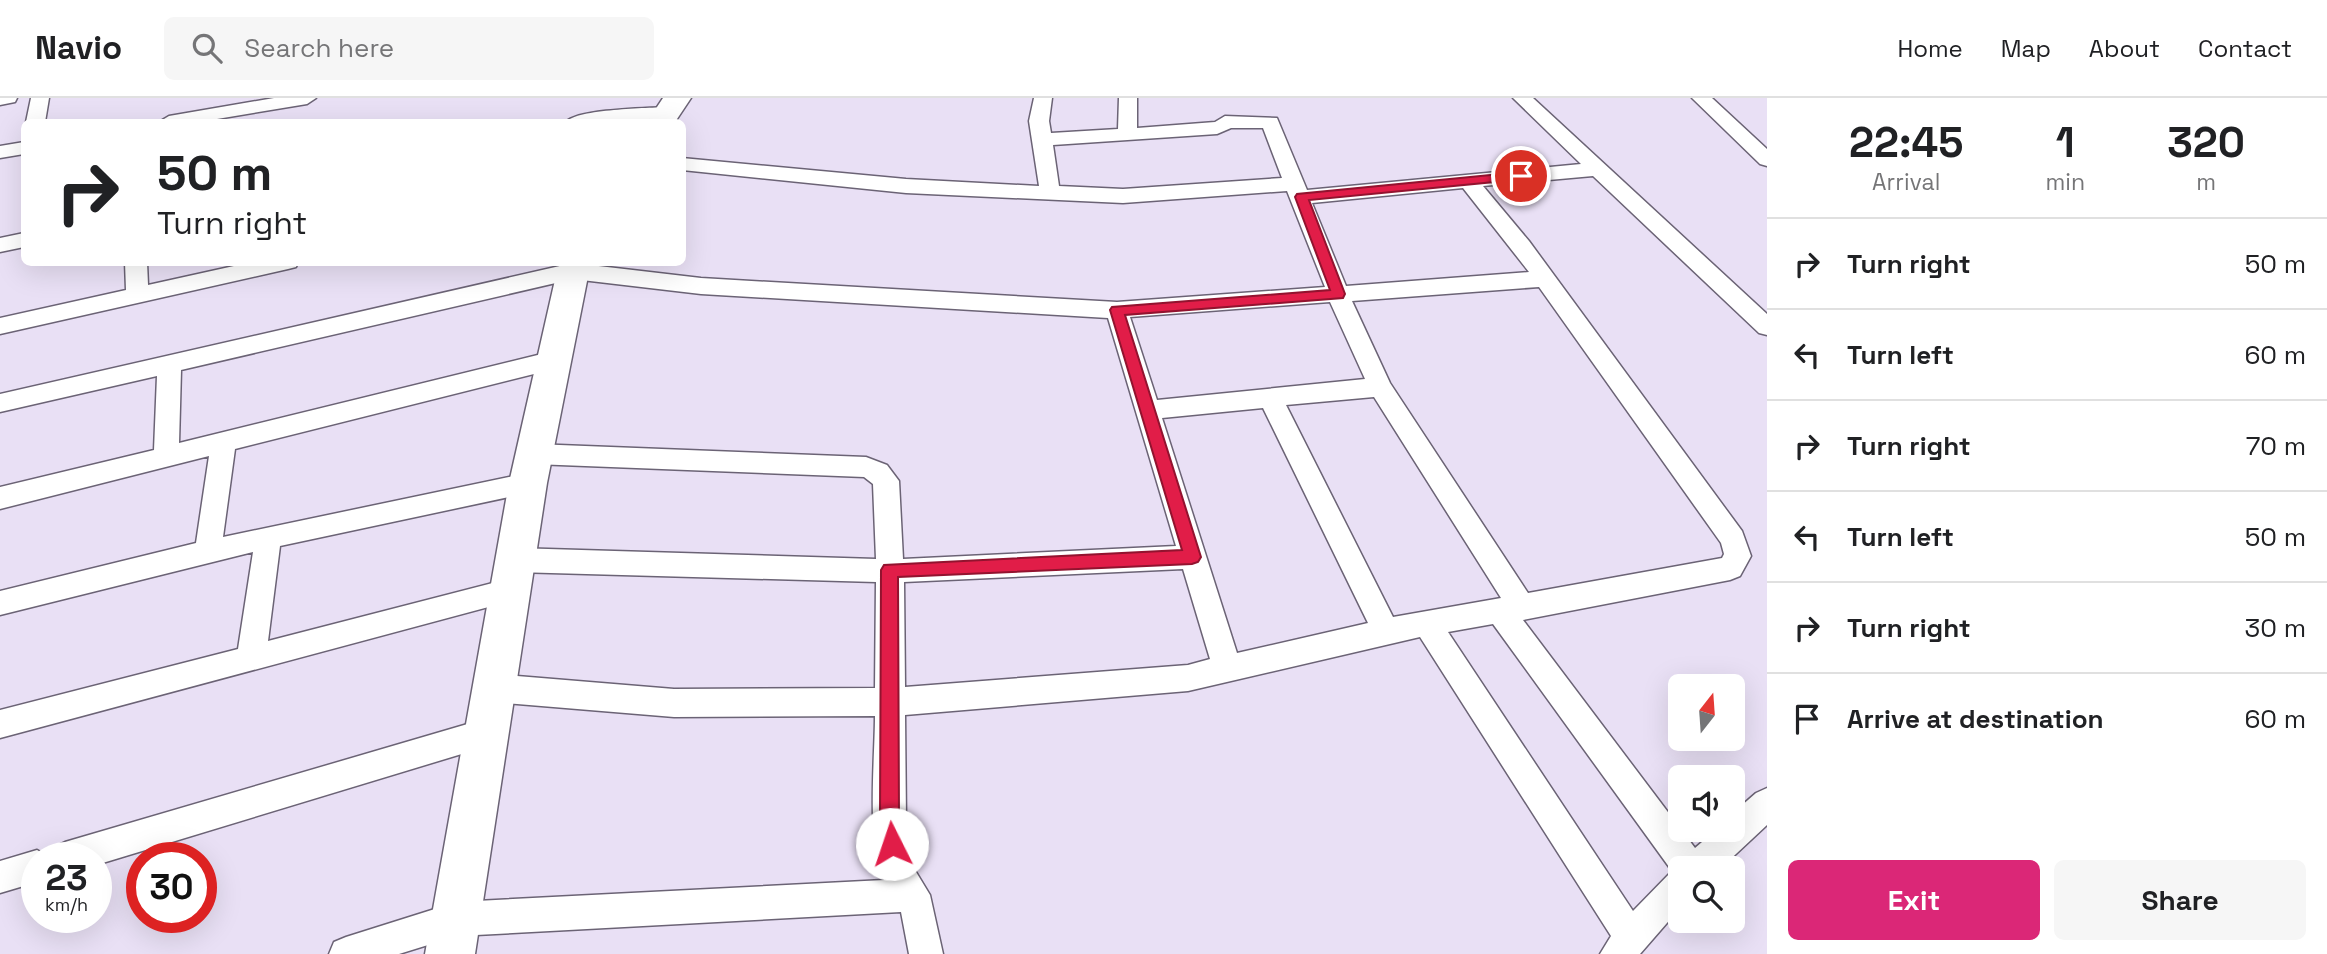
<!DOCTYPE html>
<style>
body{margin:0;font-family:"Space Grotesk",sans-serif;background:#f6f6f6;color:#202124;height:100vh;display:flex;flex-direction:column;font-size:26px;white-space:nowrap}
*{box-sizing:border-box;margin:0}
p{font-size:23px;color:#757577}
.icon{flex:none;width:38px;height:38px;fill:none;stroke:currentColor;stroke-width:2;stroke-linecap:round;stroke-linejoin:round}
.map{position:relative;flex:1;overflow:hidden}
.details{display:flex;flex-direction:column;background:#fff;width:560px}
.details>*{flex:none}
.banner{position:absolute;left:21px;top:21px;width:665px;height:147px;border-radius:10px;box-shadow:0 7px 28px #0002;background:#fff;color:#202124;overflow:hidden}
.needle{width:46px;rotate:17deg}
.fabs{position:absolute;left:1668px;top:576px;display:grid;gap:14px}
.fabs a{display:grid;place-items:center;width:77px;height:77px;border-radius:10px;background:#fff;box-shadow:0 7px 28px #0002;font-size:35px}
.speed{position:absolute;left:21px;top:744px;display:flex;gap:14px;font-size:35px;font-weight:700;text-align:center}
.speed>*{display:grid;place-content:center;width:91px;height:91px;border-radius:50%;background:#fff;box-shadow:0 7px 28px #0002;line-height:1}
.speed small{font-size:18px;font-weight:400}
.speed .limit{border:10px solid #d22;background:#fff;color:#111}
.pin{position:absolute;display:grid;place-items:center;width:60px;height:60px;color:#fff;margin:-30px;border:4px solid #fff;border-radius:50%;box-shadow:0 2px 7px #0007}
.me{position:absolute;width:77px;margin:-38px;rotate:356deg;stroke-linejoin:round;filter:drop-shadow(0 0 5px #0008)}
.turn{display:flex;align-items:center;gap:24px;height:147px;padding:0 21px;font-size:32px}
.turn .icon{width:91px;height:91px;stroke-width:2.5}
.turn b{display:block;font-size:49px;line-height:60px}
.eta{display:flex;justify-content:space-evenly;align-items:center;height:119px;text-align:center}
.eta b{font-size:42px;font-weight:700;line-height:49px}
.primary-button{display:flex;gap:14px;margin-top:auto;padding:14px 21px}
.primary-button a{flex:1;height:80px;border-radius:10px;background:#db2777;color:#fff;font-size:28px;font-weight:700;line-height:80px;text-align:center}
.primary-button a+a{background:#f6f6f6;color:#202124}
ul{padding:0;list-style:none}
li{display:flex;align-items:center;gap:21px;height:91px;padding:0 21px;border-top:2px solid #e0e0e0}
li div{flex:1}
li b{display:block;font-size:26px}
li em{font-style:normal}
header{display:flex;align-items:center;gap:42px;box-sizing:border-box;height:98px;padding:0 35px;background:#fff;border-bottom:2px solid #e0e0e0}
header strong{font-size:33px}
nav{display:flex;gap:38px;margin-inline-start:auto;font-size:24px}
.search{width:490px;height:63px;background:#f6f6f6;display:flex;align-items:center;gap:18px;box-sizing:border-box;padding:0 24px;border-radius:10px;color:#757577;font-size:26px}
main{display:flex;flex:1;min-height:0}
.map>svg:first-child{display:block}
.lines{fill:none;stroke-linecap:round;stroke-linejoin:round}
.street-casing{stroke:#6b6375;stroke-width:3}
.secondary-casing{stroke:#6b6375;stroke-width:3}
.street{fill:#fff;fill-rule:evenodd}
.secondary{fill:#fff;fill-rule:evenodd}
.route{fill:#e11d48;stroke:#92132f;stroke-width:2}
</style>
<header>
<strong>Navio</strong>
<div class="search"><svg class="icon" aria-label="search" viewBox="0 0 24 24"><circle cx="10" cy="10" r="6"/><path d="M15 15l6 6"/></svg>Search here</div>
<nav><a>Home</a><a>Map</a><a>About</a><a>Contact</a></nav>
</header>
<main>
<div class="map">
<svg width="1767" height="856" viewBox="0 0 1767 856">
<rect width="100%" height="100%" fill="#e9e0f5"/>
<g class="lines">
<defs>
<path id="street" d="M0,0H17L15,4L0,7Z
M31,0H49L45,24H26Z
M274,0H316L307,6L199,24H159L169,18Z
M1034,0H1052L1049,23L1051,35L1118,31L1119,0H1137V30L1215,24L1225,18L1277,20L1307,92L1581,66L1513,0H1533L1767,216V237L1759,235L1593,78L1483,88L1529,143L1742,433L1751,458L1740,478L1730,482L1523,522L1695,750L1716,732H1732V716L1756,695L1767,690V727L1721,770H1680V810L1640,856H1600L1611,838L1420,539L1188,593L905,617L906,723L910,764L930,797L943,856H909L901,814L457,838L399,856H329L334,844L346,839L457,804L884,782C866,743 875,662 875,618L674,619L493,604L483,600L478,590L483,580L493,576L674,591L875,590L876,484L515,474L506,470L502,462L506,454L515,450L876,461L873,386L864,379L534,366L525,363L522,356L525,349L534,346L866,359L887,367L899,383L903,461L1176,448L1108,220L701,196L573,181L181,272L179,345L554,253L562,256L566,262L562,268L554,271L235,351L223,439L528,375L537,378L541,385L537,392L528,395L280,448L268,543L512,480L522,484L526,492L522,500L0,640V612L238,551L253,454L0,517V493L196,445L209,358L0,411V389L154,352L157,278L0,314V296L573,165L701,180L1117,204L1325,189L1287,93L1123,105L906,95L682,72V60L906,81L1039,88L1029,23ZM1231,30H1263L1282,80L1123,91L1059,88L1053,47L1217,36ZM1463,90L1529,174L1346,188L1312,105ZM1539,189L1721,445L1724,456L1722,460L1528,495L1390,285L1352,203ZM1330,204L1365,281L1157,302L1130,219ZM1374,299L1501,500L1393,519L1286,307ZM1263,310L1368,525L1237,555L1162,320ZM1183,471L1210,561L1188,567L905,589L904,484ZM1493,526L1672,773L1633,813L1448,534Z
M1692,0H1712L1767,51V68L1760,66Z
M668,9L675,11L677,15L675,19L610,24H566C577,11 649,10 668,9Z
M24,44V56L0,60V48Z
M24,135V149L0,154V140Z
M125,164H147L148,187L252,164H298L296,169L288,171L0,236V220L126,192Z
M488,620L499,624L503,634L499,644L488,648L96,767V760H37V784L0,795V763L37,752L49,759L54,749L65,744Z"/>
<path id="secondary" d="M663,0H691L675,24H647Z
M562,164H594L589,173L547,385L475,856H425L509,385L557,173Z"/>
</defs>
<use href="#street" class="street-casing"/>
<use href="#secondary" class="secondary-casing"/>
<use href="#street" class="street"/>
<use href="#secondary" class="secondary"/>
</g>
<path class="route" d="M1521,74L1525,75V81L1309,102L1345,196L1343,200L1125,217L1201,459L1198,464L1192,466L898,479L899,723L902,746L899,753L892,756L885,753L880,723L881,472L884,467L1182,452L1110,212L1112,209L1330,192L1295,99L1297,96Z"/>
</svg>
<div class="fabs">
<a><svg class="needle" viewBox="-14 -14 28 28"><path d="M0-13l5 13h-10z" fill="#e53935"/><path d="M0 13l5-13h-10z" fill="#757577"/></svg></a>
<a><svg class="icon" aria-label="sound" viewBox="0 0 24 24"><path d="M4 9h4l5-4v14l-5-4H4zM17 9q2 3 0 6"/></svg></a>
<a><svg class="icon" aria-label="search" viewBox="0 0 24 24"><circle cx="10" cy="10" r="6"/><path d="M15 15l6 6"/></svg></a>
</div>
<div class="speed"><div>23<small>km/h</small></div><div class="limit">30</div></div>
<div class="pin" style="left:1521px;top:78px;background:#d93025"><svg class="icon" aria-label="arrive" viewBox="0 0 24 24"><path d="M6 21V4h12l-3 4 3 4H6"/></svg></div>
<svg class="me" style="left:892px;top:746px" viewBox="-20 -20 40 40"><circle r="19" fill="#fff"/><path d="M0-13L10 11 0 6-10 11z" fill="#e11d48"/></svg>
<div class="banner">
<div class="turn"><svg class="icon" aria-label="right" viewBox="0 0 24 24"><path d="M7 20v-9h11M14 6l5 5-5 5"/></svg><div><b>50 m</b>Turn right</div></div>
</div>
</div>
<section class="details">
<div class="eta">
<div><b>22:45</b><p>Arrival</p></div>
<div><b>1</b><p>min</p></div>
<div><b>320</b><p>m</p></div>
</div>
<ul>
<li><svg class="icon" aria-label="right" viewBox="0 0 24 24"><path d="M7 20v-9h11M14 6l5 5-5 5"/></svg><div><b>Turn right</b></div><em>50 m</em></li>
<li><svg class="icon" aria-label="left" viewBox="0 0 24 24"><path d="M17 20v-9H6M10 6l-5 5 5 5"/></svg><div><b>Turn left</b></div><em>60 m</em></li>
<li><svg class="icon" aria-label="right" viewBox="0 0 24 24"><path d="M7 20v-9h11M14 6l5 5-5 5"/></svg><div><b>Turn right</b></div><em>70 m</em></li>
<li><svg class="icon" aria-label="left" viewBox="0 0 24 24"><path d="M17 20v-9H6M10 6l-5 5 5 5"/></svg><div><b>Turn left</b></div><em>50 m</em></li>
<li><svg class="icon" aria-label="right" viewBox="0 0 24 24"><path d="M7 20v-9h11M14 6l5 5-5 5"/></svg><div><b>Turn right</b></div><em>30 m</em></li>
<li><svg class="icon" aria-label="arrive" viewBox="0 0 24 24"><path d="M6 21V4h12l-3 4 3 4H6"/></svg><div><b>Arrive at destination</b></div><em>60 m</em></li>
</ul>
<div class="primary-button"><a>Exit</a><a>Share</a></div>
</section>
</main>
